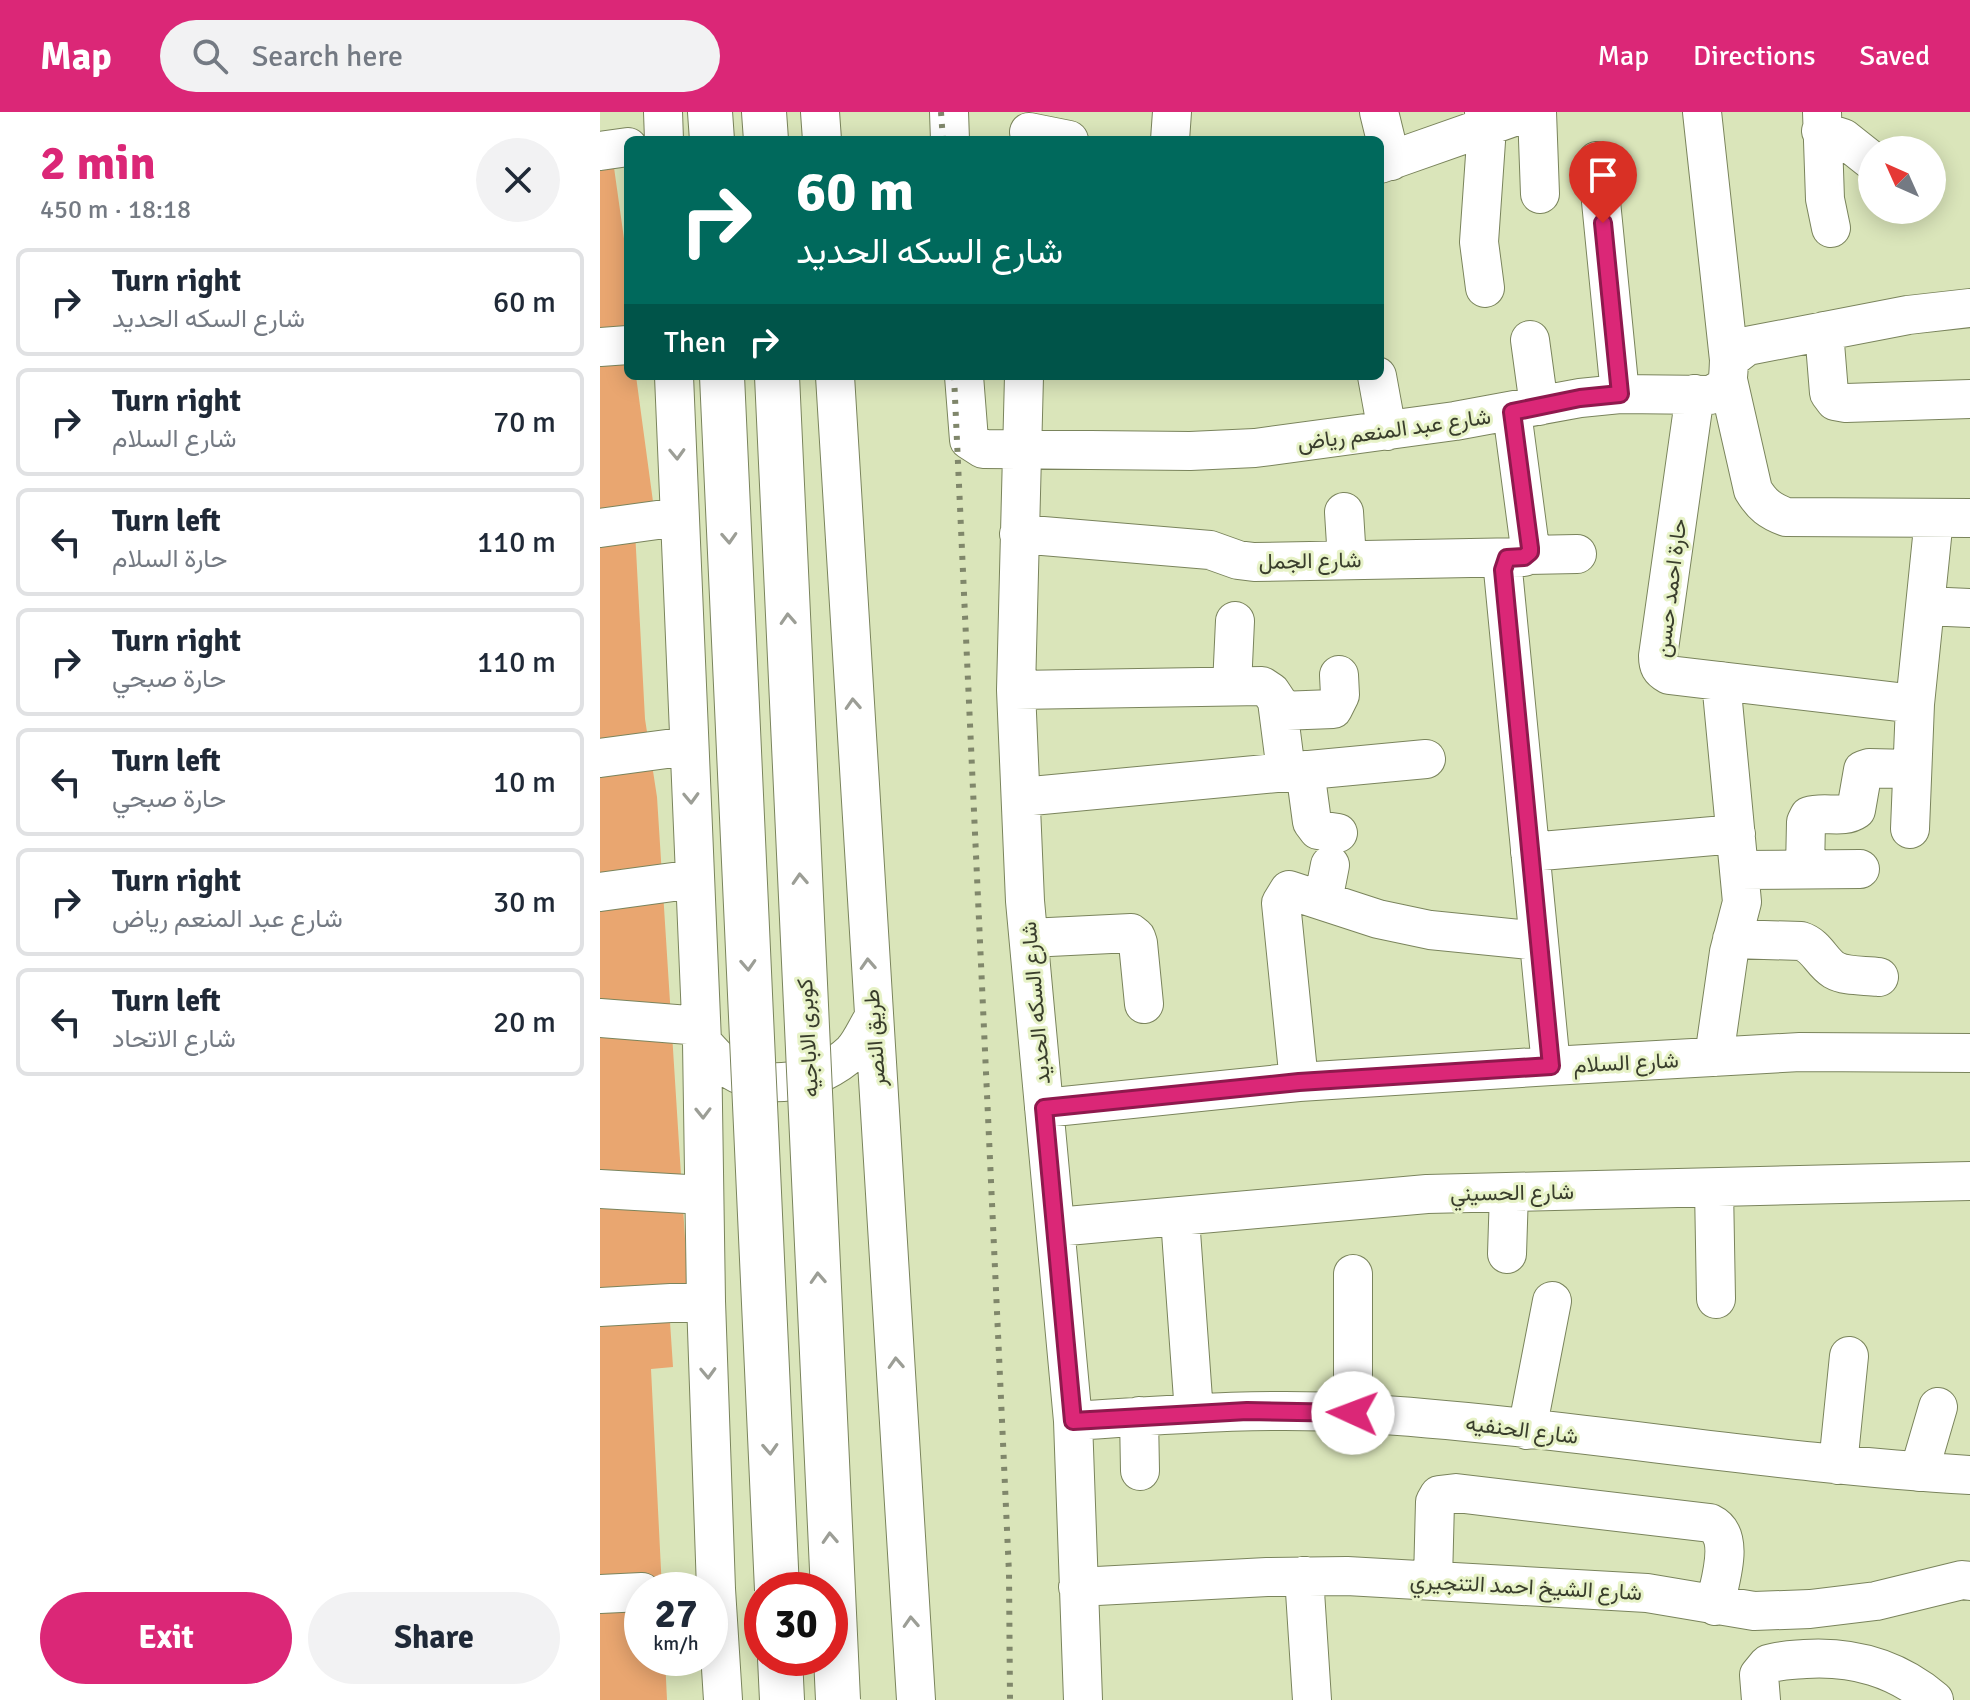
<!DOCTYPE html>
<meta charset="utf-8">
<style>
body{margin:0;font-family:Signika,Vazirmatn,sans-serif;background:#f2f2f3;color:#1f2937;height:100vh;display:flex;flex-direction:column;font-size:30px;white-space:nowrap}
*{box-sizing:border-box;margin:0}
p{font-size:26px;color:#747a83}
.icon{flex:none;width:44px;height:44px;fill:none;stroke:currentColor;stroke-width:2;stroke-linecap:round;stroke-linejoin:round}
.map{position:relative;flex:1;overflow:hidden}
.side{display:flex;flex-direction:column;background:#fff;width:600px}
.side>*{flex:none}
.guide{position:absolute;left:24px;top:24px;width:760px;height:244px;border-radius:12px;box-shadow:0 4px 20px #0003;background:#00695c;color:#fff;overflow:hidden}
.needle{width:52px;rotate:315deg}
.controls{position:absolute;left:1258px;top:24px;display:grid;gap:16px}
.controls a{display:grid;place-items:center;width:88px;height:88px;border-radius:50%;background:#fff;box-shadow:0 4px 20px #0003;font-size:40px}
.speed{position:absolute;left:24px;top:1460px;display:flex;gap:16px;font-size:40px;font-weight:700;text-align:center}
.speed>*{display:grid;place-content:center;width:104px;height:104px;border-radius:50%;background:#fff;box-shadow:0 4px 20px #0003;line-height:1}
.speed small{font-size:20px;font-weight:400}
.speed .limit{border:12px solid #d22;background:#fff;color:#111}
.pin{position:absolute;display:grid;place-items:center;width:68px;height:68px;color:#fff;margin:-82px -34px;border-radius:50% 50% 50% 0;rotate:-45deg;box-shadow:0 0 8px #0007}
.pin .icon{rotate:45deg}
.me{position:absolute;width:88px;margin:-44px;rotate:272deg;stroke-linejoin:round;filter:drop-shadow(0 0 6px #0008)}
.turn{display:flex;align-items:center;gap:28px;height:168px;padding:0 40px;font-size:36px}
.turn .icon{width:104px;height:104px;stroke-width:2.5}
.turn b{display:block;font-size:56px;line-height:68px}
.then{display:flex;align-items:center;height:76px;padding:0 40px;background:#0003;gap:16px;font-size:30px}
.round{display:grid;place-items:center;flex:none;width:84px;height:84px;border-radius:42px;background:#f2f2f3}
.overview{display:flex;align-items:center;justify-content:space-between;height:136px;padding:0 40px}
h1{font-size:48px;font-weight:700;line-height:60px;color:#db2777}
.action{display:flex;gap:16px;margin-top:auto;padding:16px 40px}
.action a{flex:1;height:92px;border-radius:48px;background:#db2777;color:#fff;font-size:32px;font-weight:700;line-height:92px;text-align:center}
.action a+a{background:#f2f2f3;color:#1f2937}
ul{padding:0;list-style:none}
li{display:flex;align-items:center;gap:24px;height:108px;margin:0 16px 12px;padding:0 24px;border:4px solid #e0e1e3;border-radius:12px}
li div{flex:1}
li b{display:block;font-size:30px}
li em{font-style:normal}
header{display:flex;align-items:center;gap:48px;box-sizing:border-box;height:112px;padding:0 40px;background:#db2777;color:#fff}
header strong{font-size:38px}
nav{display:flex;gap:44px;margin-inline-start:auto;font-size:28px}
.search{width:560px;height:72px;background:#f2f2f3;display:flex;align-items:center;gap:20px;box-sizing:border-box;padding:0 28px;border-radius:44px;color:#747a83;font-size:30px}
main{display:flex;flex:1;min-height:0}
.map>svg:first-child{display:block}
.green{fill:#e9a670}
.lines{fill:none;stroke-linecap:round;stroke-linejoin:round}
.minor-casing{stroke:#7a845c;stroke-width:40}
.highway-casing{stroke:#7a845c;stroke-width:46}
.minor{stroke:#fff;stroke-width:38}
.highway{stroke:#fff;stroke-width:44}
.rail{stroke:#80876b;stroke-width:6;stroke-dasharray:4 8;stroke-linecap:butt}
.highway-bridge-casing{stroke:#7a845c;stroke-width:46;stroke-linecap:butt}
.highway-bridge{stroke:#fff;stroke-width:44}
.oneway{stroke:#9c9e96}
.route-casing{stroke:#8e194d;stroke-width:20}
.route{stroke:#db2777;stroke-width:14}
.labels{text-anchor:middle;stroke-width:6;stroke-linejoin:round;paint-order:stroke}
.street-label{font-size:22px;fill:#393d2c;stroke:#e7f2c7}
</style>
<header>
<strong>Map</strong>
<div class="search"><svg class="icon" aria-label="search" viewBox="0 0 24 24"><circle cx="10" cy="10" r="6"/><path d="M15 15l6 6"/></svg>Search here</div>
<nav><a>Map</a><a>Directions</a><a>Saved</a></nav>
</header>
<main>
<section class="side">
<div class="overview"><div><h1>2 min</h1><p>450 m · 18:18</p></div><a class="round"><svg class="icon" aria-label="close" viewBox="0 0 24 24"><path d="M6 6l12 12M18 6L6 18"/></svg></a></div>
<ul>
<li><svg class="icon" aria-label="right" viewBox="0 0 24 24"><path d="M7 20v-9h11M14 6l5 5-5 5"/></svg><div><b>Turn right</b><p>شارع السكه الحديد</p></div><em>60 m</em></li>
<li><svg class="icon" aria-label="right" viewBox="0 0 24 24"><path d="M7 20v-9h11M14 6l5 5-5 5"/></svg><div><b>Turn right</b><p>شارع السلام</p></div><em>70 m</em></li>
<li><svg class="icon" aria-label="left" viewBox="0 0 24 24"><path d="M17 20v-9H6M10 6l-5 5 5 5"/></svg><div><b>Turn left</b><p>حارة السلام</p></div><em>110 m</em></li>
<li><svg class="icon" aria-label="right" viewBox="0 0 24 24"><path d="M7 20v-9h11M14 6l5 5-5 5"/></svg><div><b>Turn right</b><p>حارة صبحي</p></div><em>110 m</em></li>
<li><svg class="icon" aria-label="left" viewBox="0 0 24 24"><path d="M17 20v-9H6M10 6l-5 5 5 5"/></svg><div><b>Turn left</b><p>حارة صبحي</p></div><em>10 m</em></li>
<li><svg class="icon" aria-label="right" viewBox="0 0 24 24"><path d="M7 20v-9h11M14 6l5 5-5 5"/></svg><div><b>Turn right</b><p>شارع عبد المنعم رياض</p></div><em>30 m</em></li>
<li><svg class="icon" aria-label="left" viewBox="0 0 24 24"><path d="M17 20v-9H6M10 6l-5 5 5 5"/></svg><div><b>Turn left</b><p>شارع الاتحاد</p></div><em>20 m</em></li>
</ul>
<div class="action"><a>Exit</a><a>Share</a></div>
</section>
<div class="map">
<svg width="1370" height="1588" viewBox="0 0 1370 1588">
<rect width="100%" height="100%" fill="#dae5ba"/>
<path class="green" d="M0,19L9,20L28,155V264H36L54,397L34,400L45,607L57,685L86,1142V1179L68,1180L73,1255L51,1257L62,1478H42V1546H65L67,1588H0Z"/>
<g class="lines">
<defs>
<path id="minor" d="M63,0L64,28
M220,0L222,28
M349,0L350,28
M779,0L791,49
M884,0L887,15L879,130L885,176
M937,0L940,82
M1102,0L1129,248
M1222,0L1225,87L1231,116
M1221,19L1243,26L1272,49
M429,20L469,28
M570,28L572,0
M0,39L28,35
M997,49L1020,282
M780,52L928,0
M1224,219L1229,281L1235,289L1246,291L1370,287
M930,228L939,294
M0,235L28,233
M74,264L102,930L106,1189L116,1477L123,1588
M235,264C259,706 290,1147 316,1588
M364,264L369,328L383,337L590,339L655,336L855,309L980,286L1020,282L1110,283C1130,275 1128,267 1129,248L1147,234L1308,203L1370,196
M424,264L416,578L425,789L473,1309L483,1588
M777,264L787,319
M1128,268L1153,378C1162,393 1170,399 1186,405L1370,406
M1095,282L1058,544C1058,554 1060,558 1069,563L1315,592
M744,400L747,448
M0,416L79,405
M419,422L610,438L638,448L654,450L924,445L930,440V436L912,300
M927,443L977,442
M907,446L903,458L951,954
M1325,494L1370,496
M632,574L635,509
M416,578L662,574L671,580L677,589L686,659
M680,599L733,597L740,583L739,563
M0,646L89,634
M705,658L712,710L718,718L738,721
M421,685L826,647
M1310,717L1315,592L1334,406
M930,740L1136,722
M1205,757L1206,710L1209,704C1224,699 1243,707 1256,698L1263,658L1269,656L1311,657
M1139,758L1260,757
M0,780L95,767
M723,789L730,753
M429,826L531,821L536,825L538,831L544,892
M1132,827L1201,829C1217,834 1221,850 1234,858C1246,865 1265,863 1279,865
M0,906L101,914
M102,930C109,938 116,946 124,953C162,983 219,971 252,940C260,932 266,918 272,908
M1114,945L1129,840L1142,790L1121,569
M699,970L681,791L689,778L778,807L830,818L939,829
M444,996L699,970L951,954L1200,940L1370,941
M1114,1076L1116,1187
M0,1077L104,1083
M580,1106L594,1301
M456,1115L827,1082L1370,1069
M907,1142L909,1080
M753,1162V1301
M0,1195L106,1189
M539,1304L540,1359
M473,1309C567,1303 662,1295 757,1301C962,1314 1165,1351 1370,1363
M927,1318L952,1189
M1238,1353L1249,1244
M1319,1360L1338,1295
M704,1464L712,1588
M833,1468L835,1390L839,1383L856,1381L1110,1411C1137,1424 1119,1470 1115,1494
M478,1475L667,1465L747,1464L1047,1481L1154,1499L1210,1497L1276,1489L1362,1468L1370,1469
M0,1482L42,1480
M1161,1588L1159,1563L1168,1552C1180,1548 1193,1548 1205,1547C1254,1544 1296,1556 1334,1588"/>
<path id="highway" d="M110,0L112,28
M164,0L166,28
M180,1546L182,1588"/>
</defs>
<use href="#minor" class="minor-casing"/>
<use href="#highway" class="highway-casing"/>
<use href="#minor" class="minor"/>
<use href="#highway" class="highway"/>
<path class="rail" d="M341,0L343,28
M354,264L409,1461L410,1588"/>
<defs>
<path id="highway-bridge" d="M122,264L177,1478
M177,264L238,1588"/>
</defs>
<use href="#highway-bridge" class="highway-bridge-casing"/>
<use href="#highway-bridge" class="highway-bridge"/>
</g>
<defs><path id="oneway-chevron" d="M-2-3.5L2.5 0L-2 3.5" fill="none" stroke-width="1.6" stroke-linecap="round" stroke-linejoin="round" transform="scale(2)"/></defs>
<g class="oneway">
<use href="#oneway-chevron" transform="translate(77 342) rotate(88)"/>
<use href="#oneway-chevron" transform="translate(129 426) rotate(87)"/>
<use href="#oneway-chevron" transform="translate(188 507) rotate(-93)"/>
<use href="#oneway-chevron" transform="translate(253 592) rotate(-93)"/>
<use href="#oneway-chevron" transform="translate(91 686) rotate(88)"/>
<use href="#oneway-chevron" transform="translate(200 767) rotate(-93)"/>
<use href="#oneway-chevron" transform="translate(268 852) rotate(-93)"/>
<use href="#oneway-chevron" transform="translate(148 853) rotate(87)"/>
<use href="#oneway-chevron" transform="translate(103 1001) rotate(89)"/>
<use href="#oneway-chevron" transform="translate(218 1166) rotate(-93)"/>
<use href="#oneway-chevron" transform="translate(296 1251) rotate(-93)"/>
<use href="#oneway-chevron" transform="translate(108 1261) rotate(88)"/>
<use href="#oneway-chevron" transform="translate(170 1337) rotate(87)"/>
<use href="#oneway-chevron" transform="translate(230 1426) rotate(-93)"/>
<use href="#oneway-chevron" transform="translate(311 1510) rotate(-93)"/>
</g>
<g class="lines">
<defs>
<path id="route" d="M753,1301L647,1299L473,1309L444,996L699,970L951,954L903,458L907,446L924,445L930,440V436L912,300L980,286L1020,282L1003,111"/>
</defs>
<use href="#route" class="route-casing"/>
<use href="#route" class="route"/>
</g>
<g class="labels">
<g class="street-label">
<text transform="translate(794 317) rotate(-8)" y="8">شارع عبد المنعم رياض</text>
<text transform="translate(710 448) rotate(-1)" y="8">شارع الجمل</text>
<text transform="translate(1070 476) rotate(-83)" y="8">حارة احمد حسن</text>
<text transform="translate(435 891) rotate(-95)" y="8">شارع السكه الحديد</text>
<text transform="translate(207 926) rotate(-93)" y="8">كوبرى الاباجيه</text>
<text transform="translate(274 926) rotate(-94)" y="8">طريق النصر</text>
<text transform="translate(1026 950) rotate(-3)" y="8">شارع السلام</text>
<text transform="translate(912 1080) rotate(-1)" y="8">شارع الحسيني</text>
<text transform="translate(922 1317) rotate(7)" y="8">شارع الحنفيه</text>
<text transform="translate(926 1474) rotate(3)" y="8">شارع الشيخ احمد التنجيري</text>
</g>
</g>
</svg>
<div class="controls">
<a><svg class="needle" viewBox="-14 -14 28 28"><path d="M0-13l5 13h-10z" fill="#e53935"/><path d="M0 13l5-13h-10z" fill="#747a83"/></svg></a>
</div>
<div class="speed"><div>27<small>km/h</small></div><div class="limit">30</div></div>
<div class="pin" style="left:1003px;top:111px;background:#d93025"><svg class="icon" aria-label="arrive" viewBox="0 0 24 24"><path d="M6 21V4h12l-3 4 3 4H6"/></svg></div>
<svg class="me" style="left:753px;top:1301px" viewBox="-20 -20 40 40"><circle r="19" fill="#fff"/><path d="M0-13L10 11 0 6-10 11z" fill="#db2777"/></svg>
<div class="guide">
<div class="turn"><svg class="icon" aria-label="right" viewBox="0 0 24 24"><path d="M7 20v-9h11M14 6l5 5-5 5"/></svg><div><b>60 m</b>شارع السكه الحديد</div></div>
<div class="then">Then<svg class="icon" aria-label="right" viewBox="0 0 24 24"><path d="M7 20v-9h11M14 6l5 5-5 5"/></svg></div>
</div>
</div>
</main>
